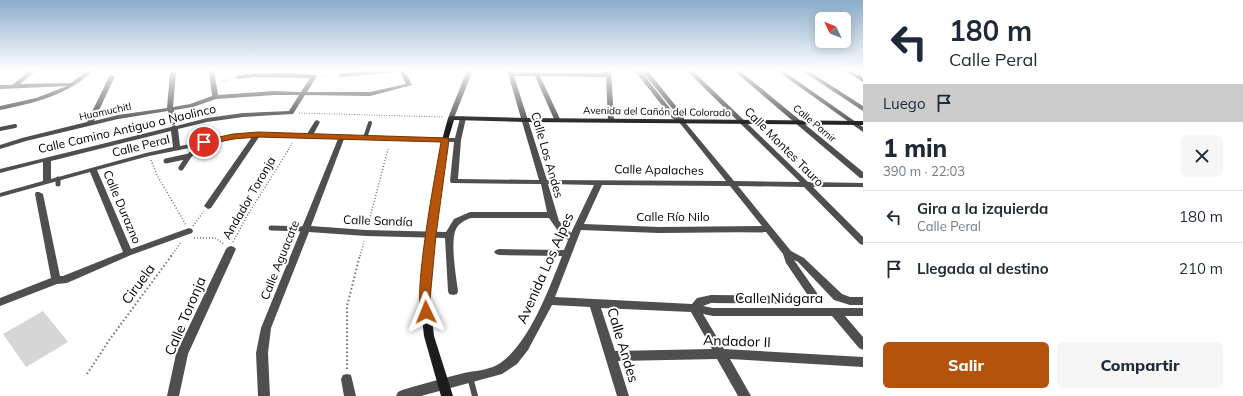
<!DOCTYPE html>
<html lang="es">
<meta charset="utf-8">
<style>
body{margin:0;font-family:Mulish,sans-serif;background:#f6f6f7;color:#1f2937;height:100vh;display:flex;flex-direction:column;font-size:15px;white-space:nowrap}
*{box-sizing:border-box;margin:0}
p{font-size:13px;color:#747a83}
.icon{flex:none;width:22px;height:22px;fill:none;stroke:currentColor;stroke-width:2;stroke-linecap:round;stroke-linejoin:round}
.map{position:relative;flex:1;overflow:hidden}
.drawer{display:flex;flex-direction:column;background:#fff;width:380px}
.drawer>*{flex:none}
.guide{background:#fff;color:#1f2937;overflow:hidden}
.needle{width:26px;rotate:313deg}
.fabs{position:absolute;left:815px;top:12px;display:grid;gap:8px}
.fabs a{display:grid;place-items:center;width:36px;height:36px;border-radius:6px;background:#fff;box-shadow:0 2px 10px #0003;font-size:20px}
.pin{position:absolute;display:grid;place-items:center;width:34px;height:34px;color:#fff;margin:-17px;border:2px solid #fff;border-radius:50%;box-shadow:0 1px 4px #0007}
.me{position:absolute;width:44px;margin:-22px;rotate:358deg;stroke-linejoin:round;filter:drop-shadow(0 0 3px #0008)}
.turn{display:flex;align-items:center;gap:14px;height:84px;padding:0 20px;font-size:18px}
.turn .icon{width:52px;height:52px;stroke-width:2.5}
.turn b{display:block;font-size:28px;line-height:34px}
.then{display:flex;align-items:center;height:38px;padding:0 20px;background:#0003;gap:8px;font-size:15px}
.round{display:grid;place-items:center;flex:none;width:42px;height:42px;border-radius:6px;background:#f6f6f7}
.summary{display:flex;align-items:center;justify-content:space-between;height:68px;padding:0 20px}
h1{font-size:24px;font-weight:800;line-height:30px}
.button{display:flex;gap:8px;margin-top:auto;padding:8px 20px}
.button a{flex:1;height:46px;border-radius:6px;background:#b45309;color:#fff;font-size:16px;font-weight:800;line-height:46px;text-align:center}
.button a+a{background:#f6f6f7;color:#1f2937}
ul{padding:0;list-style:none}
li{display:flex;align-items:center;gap:12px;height:52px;padding:0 20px;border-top:1px solid #e0e1e3}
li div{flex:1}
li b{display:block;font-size:15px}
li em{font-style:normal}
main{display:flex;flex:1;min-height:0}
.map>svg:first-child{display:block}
.green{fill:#d6d6d6}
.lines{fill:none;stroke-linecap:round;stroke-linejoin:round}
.path-far2{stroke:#717171;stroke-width:1;stroke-dasharray:1 1.5;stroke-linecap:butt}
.path-far1{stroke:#717171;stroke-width:1.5;stroke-dasharray:1 2;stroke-linecap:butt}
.path{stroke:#717171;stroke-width:2;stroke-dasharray:1.5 2.5;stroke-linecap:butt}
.lane-far2{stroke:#4f4f4f;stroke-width:4}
.lane-far1{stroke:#4f4f4f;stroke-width:5}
.lane{stroke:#4f4f4f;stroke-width:6}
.street{fill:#4f4f4f;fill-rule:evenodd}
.secondary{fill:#1c1c1c;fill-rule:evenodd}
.route{fill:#b45309;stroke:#753606}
.labels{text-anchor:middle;stroke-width:4;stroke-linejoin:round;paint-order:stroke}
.far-street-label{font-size:10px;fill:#000;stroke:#fff}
.street-label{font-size:12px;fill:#000;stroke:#fff}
.near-street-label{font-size:14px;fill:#000;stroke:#fff}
</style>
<main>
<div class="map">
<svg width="863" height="396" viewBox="0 0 863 396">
<rect width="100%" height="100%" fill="#fff"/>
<path class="green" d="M43,311L68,342L26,367L3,334Z"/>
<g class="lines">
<path class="path-far2" d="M321,76H333
M220,82L232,79
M299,113L443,117
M288,150L293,142"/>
<path class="path-far1" d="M151,160L157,175L186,225
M368,225L388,149
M193,226L204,211
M194,238H215L224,244
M233,242L247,216L289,149
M171,256L181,242
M360,256L364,241"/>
<path class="path" d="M347,369V306L360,255
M87,374L110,339L172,255"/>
<path class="lane-far2" d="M0,129L15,126
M365,138L370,123
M195,150L204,142"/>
<path class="lane-far1" d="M166,161L189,156
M181,168L189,156L196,149
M58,179V184
M271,228L306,229"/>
<path class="lane" d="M470,377L475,396"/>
<path class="street" d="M31,70H37L20,84L71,83L88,70H94C68,95 35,103 0,110V106L36,98L67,86L0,89V85H12Z
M209,70H214L218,95L274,91L301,92L310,78L255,77L238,79L235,77C245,71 303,73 316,75L317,76L307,92H370L406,84L400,72L341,77L338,75L341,73L386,70H404L412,85L370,96L305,95L293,114L243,117L207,122L178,129L180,146L245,133H255L258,132L261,133L307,134L315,121L317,120L320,122L313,135L455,138L460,118L463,116L466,118L461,140L458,179L539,180L507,70H512L513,72L534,73L533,70H537L539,73H605L606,70H609L611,71L614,120L611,122L608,120L606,77L540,76L560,119L557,121L554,119L535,76H514L547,180L726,181L679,122L672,118L634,70H640L676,116L679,117L641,70H647L684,116V121L734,181L800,182L686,70H692L808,182L863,183V187H813L863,237V245L860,244L804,187L738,186L791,251L804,258L842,294L850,297H863V305H850L834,300L798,262L794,260L817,293V299L816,302L808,304L711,303L703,306L713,308H863V316H845L863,337V350L859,348L832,316H713L703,314L724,349L863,357V367L730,359L751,396H738L717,359L618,361L629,396H617L590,307L552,305L528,350L517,364L502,374L421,396H396L398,392L402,390C423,384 443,378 464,373C474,371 488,370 497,365C528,347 549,289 562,256L499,255L496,254L494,252L496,250L499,249L564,250L568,240L558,231L549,218H471C465,220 459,223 456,229C450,241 456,276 458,291L457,294L453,295L449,294L448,291L445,238L366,236L309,232L271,328L268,353L270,396H258L256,353L261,328L338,139L259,137L211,208L208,209L204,206L252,137H245L149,156L97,170L131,249L189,228L192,229L193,231L192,233L131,255L67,283L57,284L0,306V298L51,278L35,194L36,192H39L43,194L60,276H63L123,252L90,172L0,197V193L43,181V162L0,173V169L171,127L174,125L176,126L207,118L243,113L289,111L299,95H274L216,99L193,107L174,110L176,123L173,125L170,123L168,111L118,119L26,141L0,149V145L22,138L87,122L110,75L115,76L94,121L118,115L167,108L170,73L173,71L176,73L173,107L190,104L212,96ZM171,131L173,147L146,153L51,179V161ZM344,139L454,142L450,181L451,183L541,184L547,212H470L454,219L446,232L366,230L311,226ZM548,184L594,185L571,233L559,221ZM602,185L730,186L762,226L659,227L584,224ZM581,230L659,233L766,232L783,254L786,263L807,294V296L711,295L697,298L692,304L555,297ZM601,308L691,312L712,349L615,351Z
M467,70H473L454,118L451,120L449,119L448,118Z
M733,70H739L863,172V178H860Z
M776,70H782L863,127V132Z
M801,70H807L863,106V111Z
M843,70H849L860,76L855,77Z
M231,246L234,247L236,249L188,354L179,396H167L176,354L226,249L228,247Z
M347,374L351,375L356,396H344L341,379L343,375Z"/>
<path class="secondary" d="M855,75H859L863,78V82L855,77Z
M451,116L526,118L863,121V125L526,122L454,120L448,140L435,235L430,300L434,336L453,396H441L424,336L420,300L427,235L442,140L448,118Z"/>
</g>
<linearGradient id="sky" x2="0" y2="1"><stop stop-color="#8aabca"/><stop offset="0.56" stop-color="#fff"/><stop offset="1" stop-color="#fff" stop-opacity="0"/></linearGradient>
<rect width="863" height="125" fill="url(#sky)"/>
<path class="route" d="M258,132L448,138L449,140L436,235L430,300L432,312L430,315L426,317L422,315C412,296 436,171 441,142L258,137L233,139L204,145L200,142L201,141L233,134Z"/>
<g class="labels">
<g class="far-street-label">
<text transform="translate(105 111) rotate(-12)" y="4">Huamuchitl</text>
<text transform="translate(657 111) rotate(1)" y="4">Avenida del Cañón del Colorado</text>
<text transform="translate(815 123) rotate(40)" y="4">Calle Pamir</text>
</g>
<g class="street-label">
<text transform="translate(127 129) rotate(-13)" y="4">Calle Camino Antiguo a Naolinco</text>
<text transform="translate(141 146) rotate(-14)" y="4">Calle Peral</text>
<text transform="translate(784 147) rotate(45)" y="4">Calle Montes Tauro</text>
<text transform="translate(547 155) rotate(74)" y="4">Calle Los Andes</text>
<text transform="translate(659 170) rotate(1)" y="4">Calle Apalaches</text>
<text transform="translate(249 198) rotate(-60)" y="4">Andador Toronja</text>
<text transform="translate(122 207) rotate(67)" y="4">Calle Durazno</text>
<text x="673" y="221">Calle Río Nilo</text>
<text transform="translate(378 221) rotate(2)" y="4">Calle Sandía</text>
<text transform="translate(280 260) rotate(-68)" y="4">Calle Aguacate</text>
</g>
<g class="near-street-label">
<text transform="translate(545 268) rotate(-66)" y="5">Avenida Los Alpes</text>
<text transform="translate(138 284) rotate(-54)" y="5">Ciruela</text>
<text x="779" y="303">Calle Niágara</text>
<text transform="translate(185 316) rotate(-67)" y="5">Calle Toronja</text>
<text transform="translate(737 341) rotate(2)" y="5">Andador II</text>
<text transform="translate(623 345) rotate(73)" y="5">Calle Andes</text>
</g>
</g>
</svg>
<div class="fabs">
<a><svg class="needle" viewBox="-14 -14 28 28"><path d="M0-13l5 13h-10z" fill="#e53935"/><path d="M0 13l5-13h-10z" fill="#747a83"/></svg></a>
</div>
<div class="pin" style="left:204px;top:142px;background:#d93025"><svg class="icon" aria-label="arrive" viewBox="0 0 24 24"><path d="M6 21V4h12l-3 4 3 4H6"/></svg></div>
<svg class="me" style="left:426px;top:312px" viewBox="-20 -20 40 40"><path d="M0-17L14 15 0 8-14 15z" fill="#b45309" stroke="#fff" stroke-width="4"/></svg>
</div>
<section class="drawer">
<div class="guide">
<div class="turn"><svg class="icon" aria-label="left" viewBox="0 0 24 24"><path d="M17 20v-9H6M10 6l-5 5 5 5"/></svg><div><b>180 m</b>Calle Peral</div></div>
<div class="then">Luego<svg class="icon" aria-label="arrive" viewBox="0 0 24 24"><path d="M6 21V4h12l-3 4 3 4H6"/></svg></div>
</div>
<div class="summary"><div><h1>1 min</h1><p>390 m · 22:03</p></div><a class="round"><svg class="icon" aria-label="close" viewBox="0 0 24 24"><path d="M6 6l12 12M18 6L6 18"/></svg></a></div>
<ul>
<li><svg class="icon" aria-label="left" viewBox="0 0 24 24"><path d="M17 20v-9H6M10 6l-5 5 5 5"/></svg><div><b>Gira a la izquierda</b><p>Calle Peral</p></div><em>180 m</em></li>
<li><svg class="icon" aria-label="arrive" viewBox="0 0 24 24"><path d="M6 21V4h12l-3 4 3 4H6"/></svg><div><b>Llegada al destino</b></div><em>210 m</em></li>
</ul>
<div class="button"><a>Salir</a><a>Compartir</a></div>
</section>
</main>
